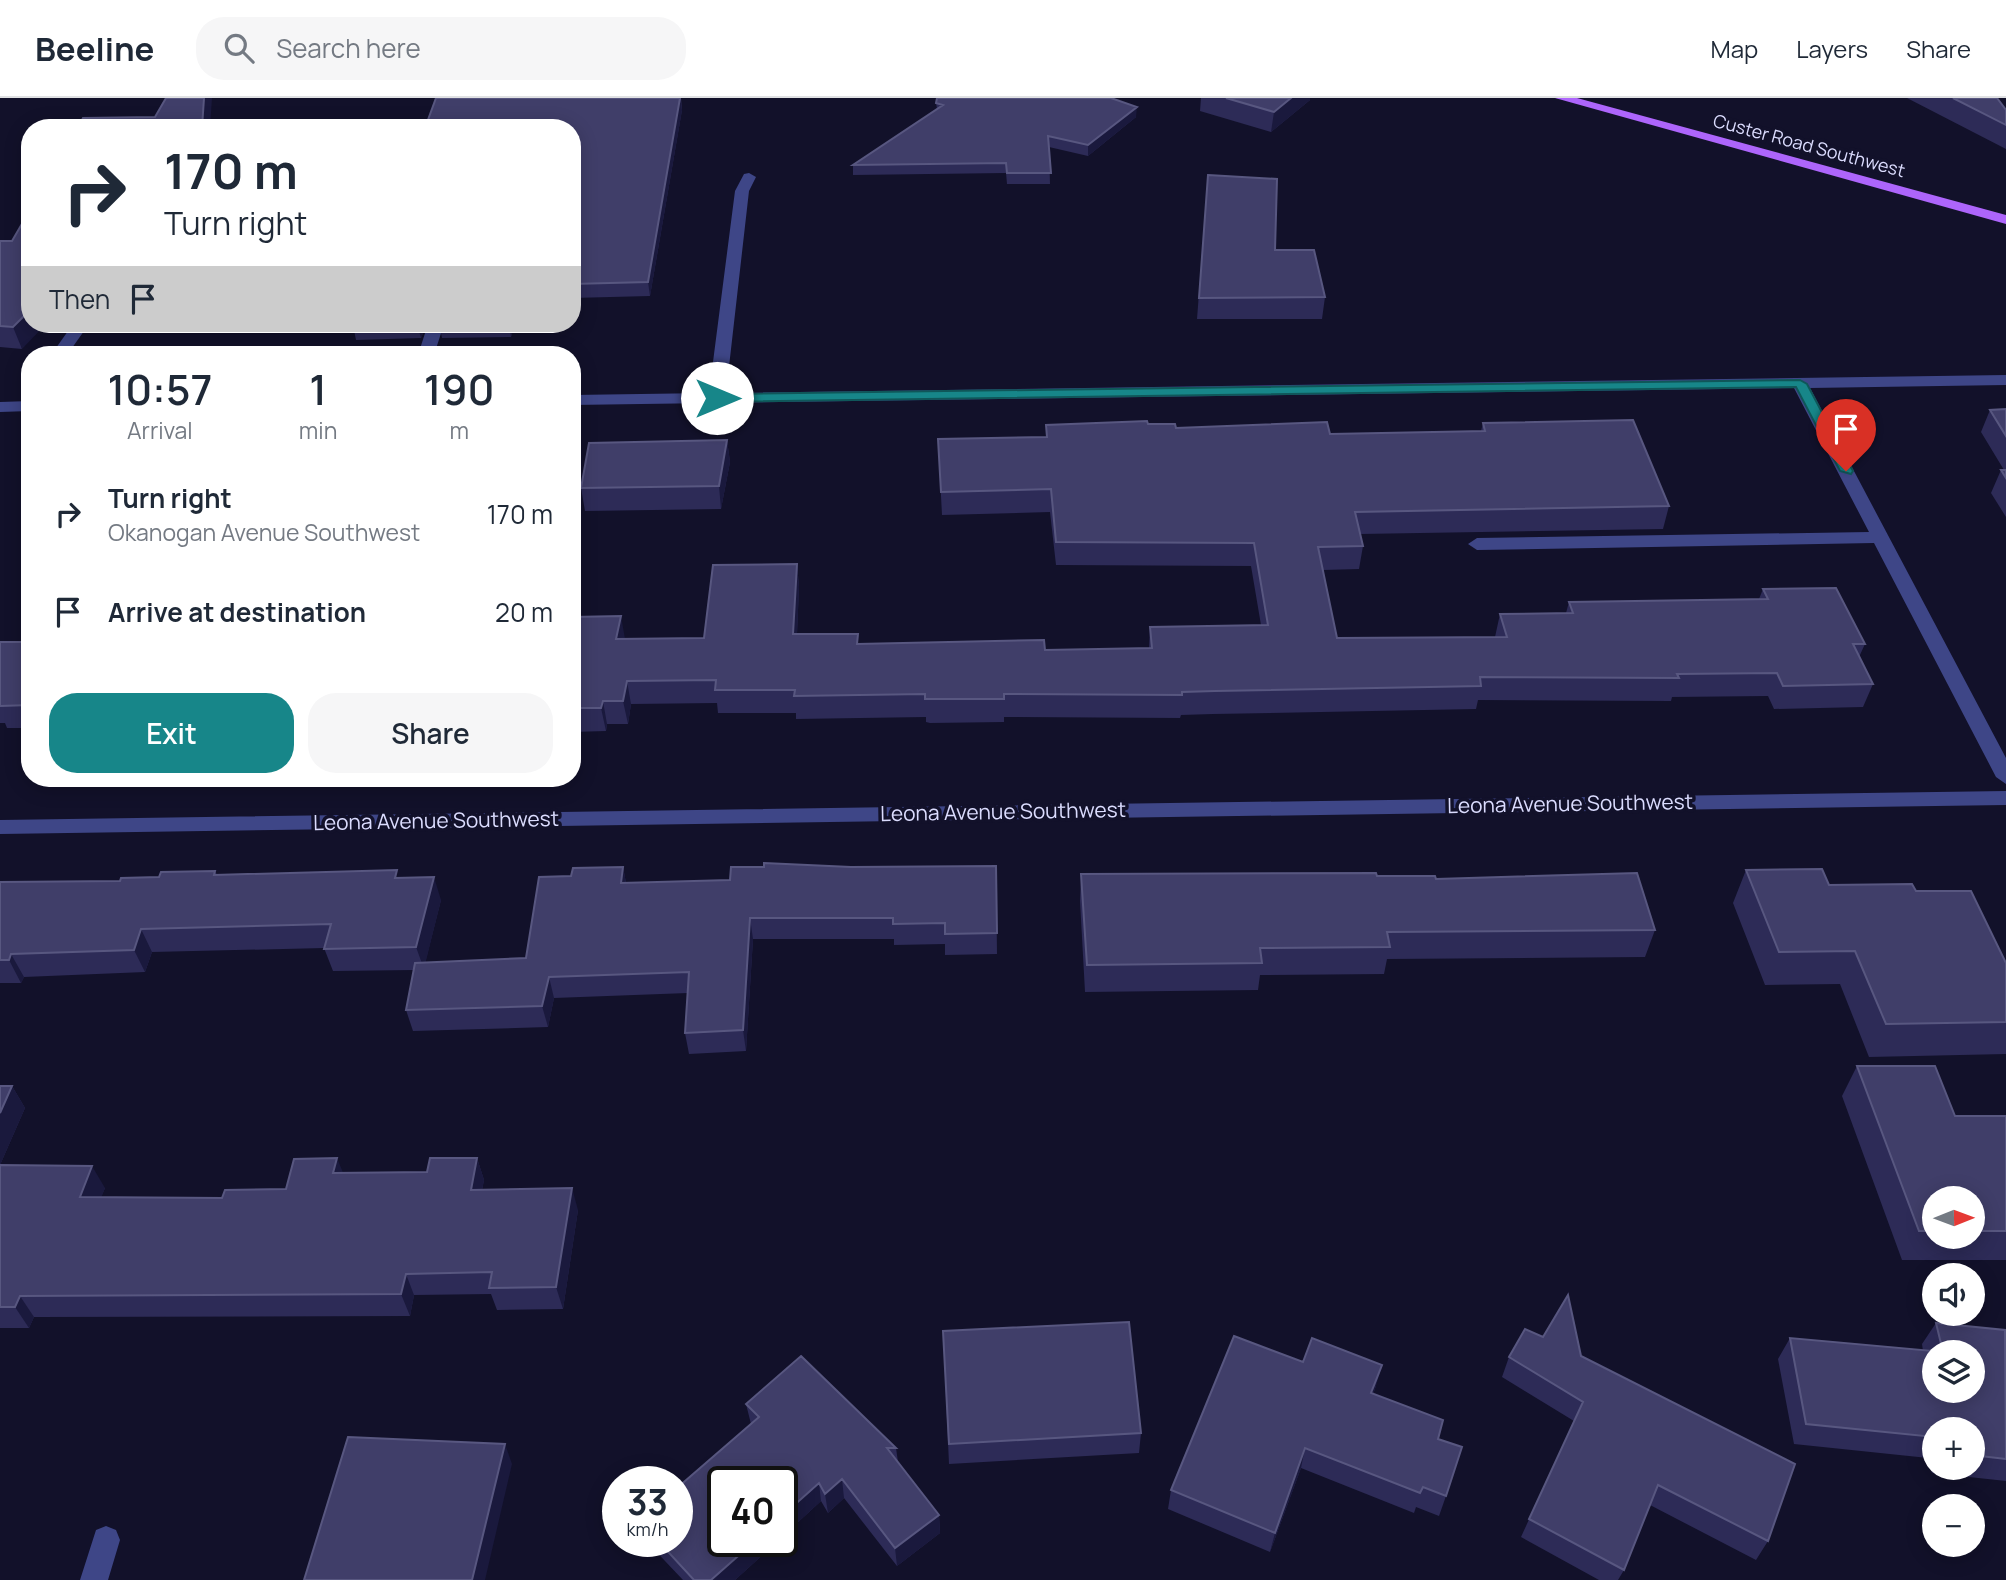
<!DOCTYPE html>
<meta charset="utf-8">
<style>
body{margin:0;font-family:Manrope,sans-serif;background:#f6f6f7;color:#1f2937;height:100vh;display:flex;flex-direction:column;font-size:26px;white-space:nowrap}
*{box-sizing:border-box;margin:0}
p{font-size:23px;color:#747a83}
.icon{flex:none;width:38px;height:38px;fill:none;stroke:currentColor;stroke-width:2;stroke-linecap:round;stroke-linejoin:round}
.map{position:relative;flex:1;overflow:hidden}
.panel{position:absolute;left:21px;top:248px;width:560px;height:441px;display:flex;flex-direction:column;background:#fff;border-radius:28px;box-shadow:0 4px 18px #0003}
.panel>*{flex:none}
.hud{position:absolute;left:21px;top:21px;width:560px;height:214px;border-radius:28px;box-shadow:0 4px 18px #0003;background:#fff;color:#1f2937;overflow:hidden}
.needle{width:46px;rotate:89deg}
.buttons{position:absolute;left:1922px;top:1088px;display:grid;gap:14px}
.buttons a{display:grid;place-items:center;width:63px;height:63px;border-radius:50%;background:#fff;box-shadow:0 4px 18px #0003;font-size:35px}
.speed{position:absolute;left:602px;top:1368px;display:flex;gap:14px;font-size:35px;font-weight:700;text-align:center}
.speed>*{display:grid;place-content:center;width:91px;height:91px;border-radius:50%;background:#fff;box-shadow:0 4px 18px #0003;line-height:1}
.speed small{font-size:18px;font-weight:400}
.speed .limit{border:4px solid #111;border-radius:10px;background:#fff;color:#111}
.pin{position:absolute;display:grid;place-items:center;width:60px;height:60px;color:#fff;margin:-72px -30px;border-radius:50% 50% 50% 0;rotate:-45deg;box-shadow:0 0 7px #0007}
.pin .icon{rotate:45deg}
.me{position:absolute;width:77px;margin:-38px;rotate:90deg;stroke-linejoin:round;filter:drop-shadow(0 0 5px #0008)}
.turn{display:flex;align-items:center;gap:24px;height:147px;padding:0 28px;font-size:32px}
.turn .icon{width:91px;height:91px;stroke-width:2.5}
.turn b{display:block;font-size:49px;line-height:60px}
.then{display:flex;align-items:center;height:66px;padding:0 28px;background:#0003;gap:14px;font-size:26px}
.eta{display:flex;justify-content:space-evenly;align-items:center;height:119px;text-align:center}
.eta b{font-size:42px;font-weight:600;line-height:49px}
.button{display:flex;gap:14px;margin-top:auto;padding:14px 28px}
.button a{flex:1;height:80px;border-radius:28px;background:#178689;color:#fff;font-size:28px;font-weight:600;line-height:80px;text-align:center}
.button a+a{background:#f6f6f7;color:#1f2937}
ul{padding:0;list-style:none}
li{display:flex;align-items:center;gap:21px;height:98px;padding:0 28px}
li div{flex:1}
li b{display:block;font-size:26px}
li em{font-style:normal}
header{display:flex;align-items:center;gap:42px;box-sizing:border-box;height:98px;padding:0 35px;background:#fff;border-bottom:2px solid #e0e1e3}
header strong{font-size:33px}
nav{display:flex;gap:38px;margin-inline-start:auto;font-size:24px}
.search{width:490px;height:63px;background:#f6f6f7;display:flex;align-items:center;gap:18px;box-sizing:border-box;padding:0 24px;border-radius:28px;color:#747a83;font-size:26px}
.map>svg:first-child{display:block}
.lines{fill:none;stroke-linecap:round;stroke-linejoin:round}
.minor{fill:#3e4687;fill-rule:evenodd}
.major{fill:#ad65fb;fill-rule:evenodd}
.wall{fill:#2d2b57;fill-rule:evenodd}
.shaded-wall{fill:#1a193d}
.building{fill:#403e69;stroke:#585780;stroke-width:2;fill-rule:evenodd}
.route{fill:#178689;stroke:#0f5759;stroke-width:2}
.labels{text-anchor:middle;stroke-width:7;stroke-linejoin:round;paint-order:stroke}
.far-street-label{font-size:18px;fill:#dbdcfe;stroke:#12112a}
.street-label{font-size:21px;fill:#dbdcfe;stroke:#12112a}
</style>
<header>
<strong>Beeline</strong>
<div class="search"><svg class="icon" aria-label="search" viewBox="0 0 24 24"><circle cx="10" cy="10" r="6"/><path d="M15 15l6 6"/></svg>Search here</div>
<nav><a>Map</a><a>Layers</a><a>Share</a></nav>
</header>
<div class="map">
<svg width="2006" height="1482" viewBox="0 0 2006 1482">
<rect width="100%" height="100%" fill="#12112a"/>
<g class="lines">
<path class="minor" d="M749,75L756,79L749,93L726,295L2006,277V287L1810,290L2006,660V686L1996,679L1874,445L1477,452L1468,446L1477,440L1869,434L1794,290L572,307V297L709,295L735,93L744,76Z
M73,226H89L67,257H51Z
M428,226H444L434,257H418Z
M30,303V313L0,314V304Z
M2006,693V707L0,736V722Z
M106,1428L116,1432L120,1442L108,1482H80L96,1432Z"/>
<path class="major" d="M1555,0H1577L2006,117V126Z"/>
</g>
<path class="wall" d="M681,0L682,12L650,198L572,200V30Z
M1201,0H1310V2L1271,34L1200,13Z
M1907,0H1997L2006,12V51Z
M936,5L1136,19L1088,58L1049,49L1050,86H1007L1006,75L853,77V67L937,11Z
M1208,77L1275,152L1325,199L1322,221H1197Z
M0,143L22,251L0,249Z
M353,226H427L421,240L356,242L353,227Z
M439,226H515L511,239L442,240Z
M2006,311V419L1991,395L2001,372H2004L1981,334L1990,312Z
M1483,325L1669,408L1663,431L1360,436L1363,448L1359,471L1323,472L1337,540L1495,539L1500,516L1566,515L1569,504L1759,501L1763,491L1865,546L1859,559L1873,586L1863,609L1774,611L1768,598L1672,599L1671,603L1478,602L1476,611L1213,616L1181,617L1180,620L1004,619V624L930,625L926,624V619L796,621V615H718L717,605L631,606L628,626H607L606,633L572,634V519L625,541L704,540L797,466L799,489L797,536L858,546L1045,552L1149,550L1150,529L1261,527L1251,468L1056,467L1050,414L942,417L938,341L1046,339V327L1148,326L1176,330L1330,336L1481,333Z
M727,342L730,364L721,411L585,413L581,390Z
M30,533V630H7L5,625H0V544H24Z
M996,768L997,856L945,857V846L894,847V841H753L746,953L689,956L685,935L688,895L554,900L548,929L413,933L406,912L414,872L333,873L324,850L152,854L145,874L24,879L21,885H0V784L120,783L215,773L217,777L399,780L441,802L425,865L526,860L571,778L623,769L626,785L730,782L851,769Z
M1746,772L1829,787L1916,793L2006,865V956L1869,959L1840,886L1765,887L1733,805Z
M1081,776L1377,778L1436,781L1655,832L1645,859L1387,861L1384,876L1260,877L1258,892L1085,894L1080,803Z
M1857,968L1955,1018H2006V1162H1902L1842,998ZM1934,1101H1972V1139H1934Z
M0,988H12L25,1010L0,1067L105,1090L101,1099L222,1100L286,1091L343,1075L427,1074L477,1060L484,1082L482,1092L578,1112L563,1211L497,1212L491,1196L414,1197L410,1218L34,1219L29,1230H0Z
M1936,1225L2006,1235V1383L1932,1375L1928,1360L1794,1346L1778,1261L1790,1240L1923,1253L1922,1246ZM1934,1332H1972V1370H1934Z
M943,1233L1141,1335L1139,1355L949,1366Z
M1581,1258L1768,1443L1756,1462L1650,1407L1624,1472L1618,1482H1599L1521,1439L1574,1323L1502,1279L1509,1259Z
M1303,1264L1376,1288L1373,1296L1438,1341L1446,1398L1439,1418L1416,1409L1414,1415L1301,1370L1270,1454L1168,1411L1171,1392Z
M746,1306L896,1350L898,1364L939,1417L940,1435L897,1468L844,1400L828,1415L821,1403L782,1439V1384L723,1444H777L735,1482H683L647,1444H677L751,1326Z"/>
<path class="shaded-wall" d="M204,0H212L210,30H202Z
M680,0L682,12L650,198L648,184Z
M1291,0H1310V2L1271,34L1274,14Z
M1137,9L1136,19L1088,58V47Z
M30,212V226H46L22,251L13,229Z
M417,226H427L421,240Z
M509,226H515L511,239Z
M727,342L730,364L721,411L719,388Z
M797,466L799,489L796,559L793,536Z
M621,518L625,541H616Z
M627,583L631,606L628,626L623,603Z
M603,603L607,626L606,633L601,610Z
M623,769L627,790L621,785Z
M434,779L441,802L424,871L416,849Z
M750,820L753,841L746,953L743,932Z
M141,831L152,854L145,874L134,852Z
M11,856L24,879L21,885L9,862Z
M549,879L554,900L548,929L542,908Z
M12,988L25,1010L0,1067V1015Z
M337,1060L346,1082L333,1075Z
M477,1060L484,1082L478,1113L471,1092Z
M92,1068L105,1090L93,1121L80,1099Z
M572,1090L578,1112L563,1211L556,1189Z
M406,1176L414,1197L410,1218L401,1196Z
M20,1198L34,1219L29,1230L15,1209Z
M1382,1267L1376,1288L1366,1316L1371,1295Z
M505,1346L512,1366L485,1482H472Z
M1305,1350L1301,1370L1270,1454L1275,1435Z
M842,1381L844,1400L828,1415L825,1396Z
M819,1385L821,1403L782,1439V1418Z
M939,1417L940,1435L897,1468L895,1450Z
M754,1444H777L735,1482H711Z"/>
<path class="building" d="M166,0H204L202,30H78L83,20L155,19Z
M436,0H680L648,184L572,186V30H425Z
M937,0H1111L1137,9L1088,47L1048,38L1051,75H1007L1006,65L853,67L943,7L936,5Z
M1226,0H1291L1274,14Z
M1953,0H1997L2006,12V27Z
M1208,77L1277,81L1275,152H1314L1325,199L1199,200Z
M30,112V212L13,229L0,228V143H12Z
M353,226H417L353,227Z
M2006,311V338L1990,312Z
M1633,322L1669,408L1355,414L1363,448L1318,449L1337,540L1507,539L1500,516L1573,515L1569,504L1768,501L1763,491L1836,490L1865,546H1853L1873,586L1783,588L1777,575L1677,576L1679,580L1480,579L1481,588L1215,593L1182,594V597L1004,596V601H925V596L794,598L795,592H715L716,582L627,583L623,603H603L601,610H572V519L621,518L616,541L704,540L713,467L797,466L793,536H858L857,546L1044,542L1045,552L1152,550L1150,529L1268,527L1254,445L1056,444L1051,391L941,394L938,341L1047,339L1046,327L1147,323L1148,326H1175L1176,330L1327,324L1330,336L1485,333L1483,325Z
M727,342L719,388L581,390L589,345Z
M2001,372H2006V380Z
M30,533V607L0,608V544H24Z
M764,765L851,769L996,768L997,835L945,836V825L893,826V820H750L743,932L685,935L689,874L549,879L542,908L406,912L415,865L526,860L539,779L571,778L573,770L623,769L621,785L730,782L731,769H764Z
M1822,771L1829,787L1912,786L1916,793H1971L2006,865V924L1886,926L1855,853L1779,854L1746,772Z
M397,772L395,780L434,779L416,849L324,851L331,826L141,831L134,852L11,856L9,862H0V784L120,783L121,780L159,779L161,774L215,773L214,777Z
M1376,775L1377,778H1435L1436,781L1637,775L1655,832L1387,834L1390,849L1260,850L1262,865L1087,867L1081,776Z
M1857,968H1935L1955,1018H2006V1133H1972V1101H1934V1133H1919Z
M0,988H12L0,1015Z
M337,1060L333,1075L427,1074L430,1060H477L471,1092L572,1090L556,1189L489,1190L492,1174L406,1176L401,1196L20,1198L15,1209H0V1067L92,1068L80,1099L222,1100L225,1092L286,1091L294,1061Z
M1568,1197L1581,1258L1795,1366L1768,1443L1658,1387L1624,1472L1529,1421L1583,1304L1509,1259L1525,1231L1543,1239Z
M1129,1224L1141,1335L949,1346L943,1233Z
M1936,1225L2005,1232L2006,1361L1972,1357V1332H1934V1339L1806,1326L1790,1240L1943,1254ZM1934,1255H1972V1293H1934Z
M1234,1238L1303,1264L1312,1240L1382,1267L1371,1295L1443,1322L1438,1341L1462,1349L1446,1398L1423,1389L1420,1395L1305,1350L1275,1435L1171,1392Z
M801,1258L896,1350H887L939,1417L895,1450L842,1381L825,1396L819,1385L782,1418V1384H723V1444H754L711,1482H694L659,1444H677V1390L759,1319L746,1306Z
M348,1339L505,1346L472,1482H304Z"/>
<path class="route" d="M1800,282L1807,286L1853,373L1851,376L1840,373L1796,289L717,304L711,300L717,296Z"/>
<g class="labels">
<g class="far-street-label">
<text transform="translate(1809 48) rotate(15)" y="6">Custer Road Southwest</text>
</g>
<g class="street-label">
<text transform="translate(1570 706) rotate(-1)" y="7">Leona Avenue Southwest</text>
<text transform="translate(1003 714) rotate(-1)" y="7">Leona Avenue Southwest</text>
<text transform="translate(436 723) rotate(-1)" y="7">Leona Avenue Southwest</text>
</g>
</g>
</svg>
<div class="buttons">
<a><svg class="needle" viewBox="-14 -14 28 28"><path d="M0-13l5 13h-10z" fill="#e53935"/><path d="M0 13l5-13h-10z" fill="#747a83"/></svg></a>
<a><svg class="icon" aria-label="sound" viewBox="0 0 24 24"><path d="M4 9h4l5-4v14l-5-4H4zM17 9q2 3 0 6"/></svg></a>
<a><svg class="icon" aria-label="layers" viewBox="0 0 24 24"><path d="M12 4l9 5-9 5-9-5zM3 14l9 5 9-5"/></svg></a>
<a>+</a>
<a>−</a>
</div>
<div class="speed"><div>33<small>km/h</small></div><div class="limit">40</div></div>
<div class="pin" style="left:1846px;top:373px;background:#d93025"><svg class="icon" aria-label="arrive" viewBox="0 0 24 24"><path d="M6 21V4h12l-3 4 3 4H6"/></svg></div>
<svg class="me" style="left:717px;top:300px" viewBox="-20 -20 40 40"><circle r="19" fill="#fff"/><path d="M0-13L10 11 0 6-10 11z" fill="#178689"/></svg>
<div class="hud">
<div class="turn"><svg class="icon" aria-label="right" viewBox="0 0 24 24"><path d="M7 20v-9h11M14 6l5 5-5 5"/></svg><div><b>170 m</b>Turn right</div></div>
<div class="then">Then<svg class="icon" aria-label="arrive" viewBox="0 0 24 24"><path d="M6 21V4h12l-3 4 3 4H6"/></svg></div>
</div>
<section class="panel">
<div class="eta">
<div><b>10:57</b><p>Arrival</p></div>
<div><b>1</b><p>min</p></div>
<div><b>190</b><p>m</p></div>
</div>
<ul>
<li><svg class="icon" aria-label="right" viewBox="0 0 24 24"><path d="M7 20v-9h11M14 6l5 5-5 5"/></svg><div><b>Turn right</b><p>Okanogan Avenue Southwest</p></div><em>170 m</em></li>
<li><svg class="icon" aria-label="arrive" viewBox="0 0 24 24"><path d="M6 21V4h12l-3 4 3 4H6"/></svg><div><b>Arrive at destination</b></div><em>20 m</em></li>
</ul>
<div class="button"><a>Exit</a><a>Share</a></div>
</section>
</div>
